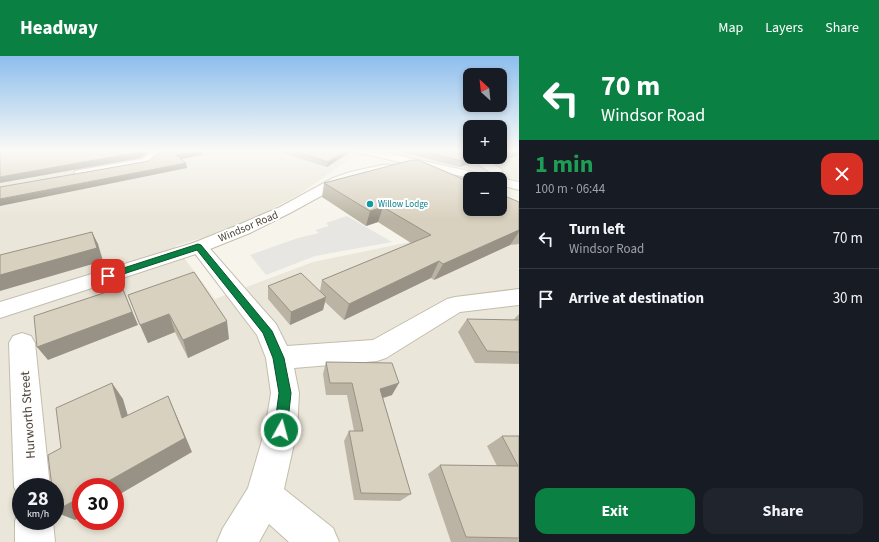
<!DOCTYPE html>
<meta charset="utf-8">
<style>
body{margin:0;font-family:"Source Sans 3",sans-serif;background:#20242c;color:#f1f3f6;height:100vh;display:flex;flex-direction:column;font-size:15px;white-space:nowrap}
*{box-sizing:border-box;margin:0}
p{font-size:13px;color:#9ea1a6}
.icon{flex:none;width:22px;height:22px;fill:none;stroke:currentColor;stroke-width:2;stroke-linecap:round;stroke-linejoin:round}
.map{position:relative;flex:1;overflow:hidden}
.details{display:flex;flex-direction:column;background:#171b24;width:360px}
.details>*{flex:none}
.top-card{background:#0b8043;color:#fff;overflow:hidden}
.needle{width:26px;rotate:333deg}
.fabs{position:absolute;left:463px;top:12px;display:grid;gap:8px}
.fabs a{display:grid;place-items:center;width:44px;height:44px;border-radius:8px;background:#171b24;box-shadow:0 2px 6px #0003;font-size:20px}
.speed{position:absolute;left:12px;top:422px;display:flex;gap:8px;font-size:20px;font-weight:700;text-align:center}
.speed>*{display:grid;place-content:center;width:52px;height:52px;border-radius:50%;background:#171b24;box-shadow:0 2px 6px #0003;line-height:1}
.speed small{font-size:10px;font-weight:400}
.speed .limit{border:6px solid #d22;background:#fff;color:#111}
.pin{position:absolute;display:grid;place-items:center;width:34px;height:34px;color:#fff;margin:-17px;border-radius:8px;box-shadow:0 2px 6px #0006}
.me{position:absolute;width:44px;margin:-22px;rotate:7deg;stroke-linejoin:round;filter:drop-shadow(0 0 3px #0008)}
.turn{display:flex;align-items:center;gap:14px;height:84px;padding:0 16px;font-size:18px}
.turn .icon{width:52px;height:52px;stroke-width:2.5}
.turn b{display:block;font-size:28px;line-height:34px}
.round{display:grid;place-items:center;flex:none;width:42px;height:42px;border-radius:12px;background:#20242c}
.head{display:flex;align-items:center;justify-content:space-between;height:68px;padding:0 16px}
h1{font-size:24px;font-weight:700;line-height:30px;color:#1e9e55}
.action{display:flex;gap:8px;margin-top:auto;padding:8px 16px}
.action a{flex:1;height:46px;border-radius:12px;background:#0b8043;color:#fff;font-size:16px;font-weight:700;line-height:46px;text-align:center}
.action a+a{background:#20242c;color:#f1f3f6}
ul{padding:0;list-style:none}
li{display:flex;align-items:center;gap:12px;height:60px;padding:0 16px;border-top:1px solid #363941}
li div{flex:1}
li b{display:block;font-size:15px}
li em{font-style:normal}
header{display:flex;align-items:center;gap:24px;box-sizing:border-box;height:56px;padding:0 20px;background:#0b8043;color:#fff}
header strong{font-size:19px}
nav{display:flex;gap:22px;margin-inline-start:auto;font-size:14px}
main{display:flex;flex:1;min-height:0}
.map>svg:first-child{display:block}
.residential{fill:#eae6d9;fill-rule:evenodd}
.parking{fill:#e8e6e2}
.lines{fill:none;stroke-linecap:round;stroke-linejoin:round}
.minor-casing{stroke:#c3bdac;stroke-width:2}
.tertiary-casing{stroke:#c3bdac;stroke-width:2}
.minor{fill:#fff;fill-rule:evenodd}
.tertiary{fill:#fff;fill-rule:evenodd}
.wall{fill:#bbb4a4}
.shaded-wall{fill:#989286}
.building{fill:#d9d1bf;stroke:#989286}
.route{fill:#0b8043;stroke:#07532c}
.culture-dot{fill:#0f9aa8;stroke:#fff;stroke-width:1.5}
.labels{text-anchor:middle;stroke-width:4;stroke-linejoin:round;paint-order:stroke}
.far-culture-label{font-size:9px;fill:#0d838f;stroke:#fff;text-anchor:start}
.street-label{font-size:11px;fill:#4b4538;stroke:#fff}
.near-street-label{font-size:13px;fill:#4b4538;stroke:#fff}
</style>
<header>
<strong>Headway</strong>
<nav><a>Map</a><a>Layers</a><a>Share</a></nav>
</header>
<main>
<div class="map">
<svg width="519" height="486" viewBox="0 0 519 486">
<rect width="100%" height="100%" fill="#f6f4eb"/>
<path class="residential" d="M0,95H339L351,98V102L300,138L264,157L205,181L175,190L215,243L313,206L420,184L519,151V486H0ZM21,431H55V465H21ZM81,431H115V465H81Z
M383,95H470V101H500V95H519V124Z"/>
<path class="parking" d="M347,160L392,186L315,200L266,219L250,199L298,182L319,177L315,174L329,170L326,167Z"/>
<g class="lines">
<defs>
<path id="minor" d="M147,95H158L162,99L149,109L145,110L80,122L75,121L74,118L75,115L80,114L141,103L149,98Z
M470,100L483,101L501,113C504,117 504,122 502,126H500V123H490L491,117L471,103Z
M199,186L205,187L276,268L287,290L373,284L447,243L455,241L519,233V249L460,256L386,302L377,305L294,312L299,337L297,374L284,433L333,472L339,486H289L269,468L259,486H217L223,472L248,432L265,374L271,337L266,302L257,279L190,191L193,187Z
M22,277L31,280L35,287L50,431H21V444L14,431L9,287L13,280Z
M20,451L21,465H53L55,486H15V465Z"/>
<path id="tertiary" d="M357,95H378L519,126V134L500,129V123H475L438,115L382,117L359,122L343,128L290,157L250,177L205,195L0,262V246L193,187L238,169L280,151L333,122L350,116L382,109L409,108L359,97Z"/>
</defs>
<use href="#minor" class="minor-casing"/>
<use href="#tertiary" class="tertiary-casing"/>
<use href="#minor" class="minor"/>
<use href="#tertiary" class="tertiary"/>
</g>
<path class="wall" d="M276,95H352L327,111Z
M397,95H470V101H476L473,106L460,111Z
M500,95H519V98L510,102H503L500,101Z
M324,127L519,146V188L510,189L434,224L431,222L344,264L325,246L323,254L290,269L268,243V230L320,235L322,224L411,187L378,166L366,170L322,141Z
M128,239L229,283L188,302L175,276L148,287Z
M519,258V308L475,307L458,276L467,263L513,264Z
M326,306L392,339L383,342L411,438L400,445L354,444L344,385L349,375H354L347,339H326L323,318Z
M502,380H519V486H451L428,418L440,409L497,410L487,390Z"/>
<path class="shaded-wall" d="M142,95H146L147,98L140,102L0,127V121Z
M197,95H203V99L177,104L176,99Z
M345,95H352L327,111L328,106Z
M517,95H519V98L510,102L513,96Z
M476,101L473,106L460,111L462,105Z
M186,107L187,112L0,150V143Z
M383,151L378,166L366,170L370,155Z
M519,174V176L510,189L434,224L443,208Z
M92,176L98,188L103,205L0,235V219Z
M439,205L431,222L344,264L349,248Z
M122,231L138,269L48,304L37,291Z
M326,241L323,254L290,269L291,256Z
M169,258L175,276L148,287L140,269Z
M227,265L229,283L188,302L183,284Z
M112,327L123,343L133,377L122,362Z
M399,327L392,339L373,345L380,333Z
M168,340L175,356L192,396L115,441V431H98Z
M81,441V461L75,464L55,456V455Z"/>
<path class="building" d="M0,95H142L139,96L0,121Z
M161,95H197L176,99L186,107L0,143V131L144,106L149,105Z
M294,95H345L328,106Z
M421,95H470V101H475L462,105Z
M503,95H517L513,96H506Z
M412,104H418L470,126V153H500V138L519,146V174L443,208L439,205L349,248L322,224L431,179L383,151L370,155L324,127Z
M92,176L97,192L0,219V199Z
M194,216L227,265L183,284L169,258L140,269L128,239Z
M301,217L326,241L291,256L268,230Z
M122,231L132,256L37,291L34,260Z
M467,263L519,264V296L487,295Z
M326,306L392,307L399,327L380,333L411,438L361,437L349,375H363L352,327H330Z
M112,327L122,362L168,340L185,382L98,431H81V441L55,455V431H52L48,399L61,392L56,352Z
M502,380H519V482L466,481L440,409L518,410Z"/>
<linearGradient id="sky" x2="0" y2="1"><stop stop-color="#8dbeed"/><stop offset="0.58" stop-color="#fbfaf6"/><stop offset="1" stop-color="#fbfaf6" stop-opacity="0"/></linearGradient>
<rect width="519" height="163" fill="url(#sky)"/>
<path class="route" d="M198,188L201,189L272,275L284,302L291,337L287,374L285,378L281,380L276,378L274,374L279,337L273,302L263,277L197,194L111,222H108L104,220L105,218Z"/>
<circle class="culture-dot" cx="370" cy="148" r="4"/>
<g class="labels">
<g class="far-culture-label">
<text x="378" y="151">Willow Lodge</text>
</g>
<g class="street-label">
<text transform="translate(248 170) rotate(-23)" y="4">Windsor Road</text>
</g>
<g class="near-street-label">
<text transform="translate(27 359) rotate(-94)" y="5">Hurworth Street</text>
</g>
</g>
</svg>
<div class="fabs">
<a><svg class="needle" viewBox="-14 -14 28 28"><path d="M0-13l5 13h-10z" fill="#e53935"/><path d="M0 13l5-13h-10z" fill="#9ea1a6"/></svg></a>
<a>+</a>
<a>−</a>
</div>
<div class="speed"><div>28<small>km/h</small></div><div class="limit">30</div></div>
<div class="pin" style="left:108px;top:220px;background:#d93025"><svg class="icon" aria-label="arrive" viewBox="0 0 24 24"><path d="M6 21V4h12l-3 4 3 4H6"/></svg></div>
<svg class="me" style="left:281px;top:374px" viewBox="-20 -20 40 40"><circle r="17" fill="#0b8043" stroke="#fff" stroke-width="3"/><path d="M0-11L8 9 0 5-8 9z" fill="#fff"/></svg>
</div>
<section class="details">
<div class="top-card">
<div class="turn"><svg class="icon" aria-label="left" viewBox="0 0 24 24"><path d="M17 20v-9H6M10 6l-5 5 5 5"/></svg><div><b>70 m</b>Windsor Road</div></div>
</div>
<div class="head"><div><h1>1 min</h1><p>100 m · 06:44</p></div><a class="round" style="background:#d93025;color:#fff"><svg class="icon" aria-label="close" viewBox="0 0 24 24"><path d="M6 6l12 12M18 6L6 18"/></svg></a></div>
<ul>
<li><svg class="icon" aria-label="left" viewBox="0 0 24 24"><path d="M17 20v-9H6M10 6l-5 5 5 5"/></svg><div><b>Turn left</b><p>Windsor Road</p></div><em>70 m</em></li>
<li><svg class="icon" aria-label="arrive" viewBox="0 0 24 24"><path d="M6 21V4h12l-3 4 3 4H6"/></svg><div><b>Arrive at destination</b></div><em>30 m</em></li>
</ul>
<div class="action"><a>Exit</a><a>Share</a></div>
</section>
</main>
